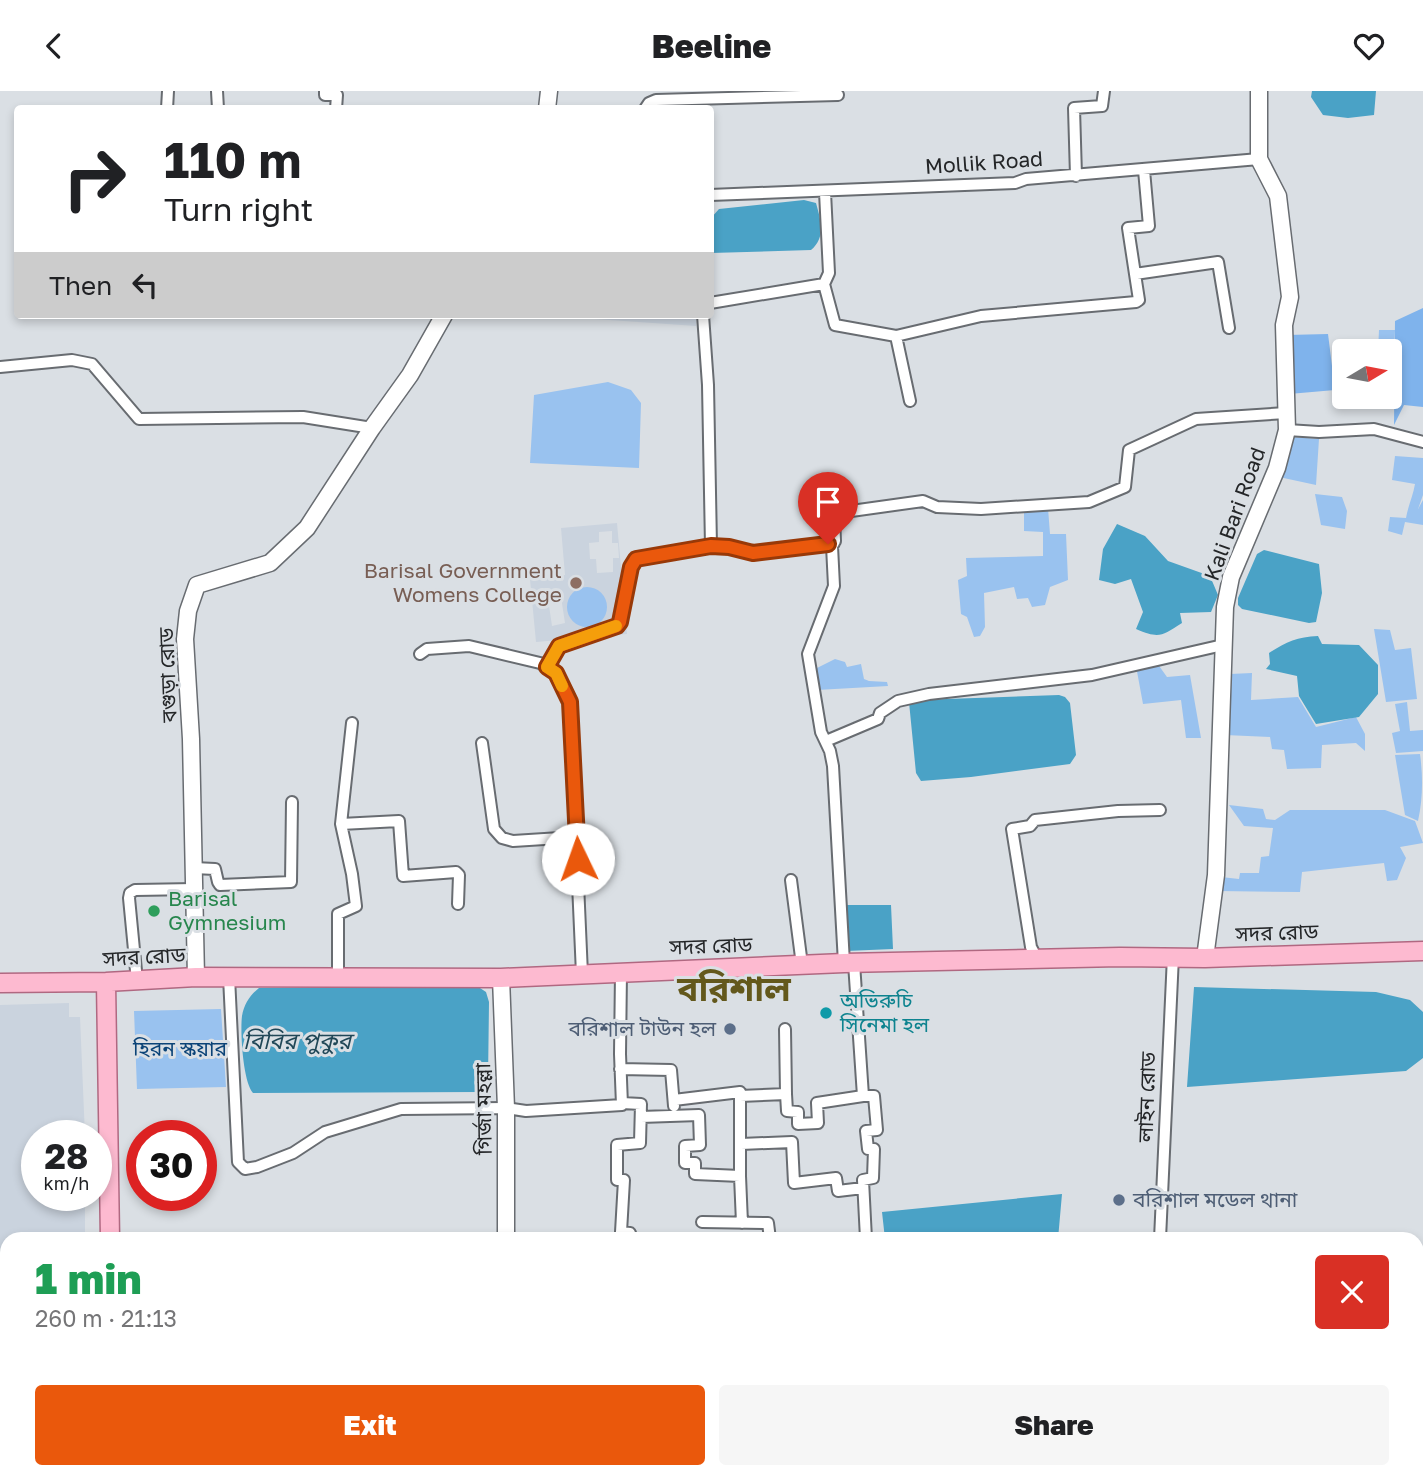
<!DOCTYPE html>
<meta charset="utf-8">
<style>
body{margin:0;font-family:"Golos Text","Noto Sans Bengali",sans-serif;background:#f6f6f6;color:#202124;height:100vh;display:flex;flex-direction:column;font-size:26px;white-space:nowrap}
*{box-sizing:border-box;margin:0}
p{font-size:23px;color:#757577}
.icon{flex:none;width:38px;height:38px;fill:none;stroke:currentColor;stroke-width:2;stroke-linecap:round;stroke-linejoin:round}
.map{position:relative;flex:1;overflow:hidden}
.panel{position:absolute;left:0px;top:1141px;width:1424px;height:247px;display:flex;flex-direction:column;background:#fff;border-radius:21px 21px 0 0;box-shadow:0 4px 10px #0003}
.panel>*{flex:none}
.guide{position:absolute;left:14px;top:14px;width:700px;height:214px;border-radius:7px;box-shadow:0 4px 10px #0003;background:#fff;color:#202124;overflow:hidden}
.needle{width:46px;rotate:80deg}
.controls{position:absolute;left:1332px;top:248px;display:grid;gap:14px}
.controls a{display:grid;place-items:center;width:70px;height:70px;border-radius:7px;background:#fff;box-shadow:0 4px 10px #0003;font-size:35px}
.speed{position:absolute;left:21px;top:1029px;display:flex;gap:14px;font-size:35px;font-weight:700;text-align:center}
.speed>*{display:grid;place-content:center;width:91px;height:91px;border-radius:50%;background:#fff;box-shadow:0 4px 10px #0003;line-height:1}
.speed small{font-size:18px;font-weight:400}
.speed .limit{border:10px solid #d22;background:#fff;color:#111}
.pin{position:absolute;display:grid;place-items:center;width:60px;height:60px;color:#fff;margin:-72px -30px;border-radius:50% 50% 50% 0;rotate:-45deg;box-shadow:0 0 7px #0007}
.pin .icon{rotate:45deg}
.me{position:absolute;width:77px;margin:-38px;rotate:357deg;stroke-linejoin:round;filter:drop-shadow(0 0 5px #0008)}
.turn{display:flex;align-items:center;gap:24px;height:147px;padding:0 35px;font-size:32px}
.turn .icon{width:91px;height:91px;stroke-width:2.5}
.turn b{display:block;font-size:49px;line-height:60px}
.then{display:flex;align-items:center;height:66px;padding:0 35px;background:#0003;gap:14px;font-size:26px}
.round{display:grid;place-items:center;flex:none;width:74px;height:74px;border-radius:7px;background:#f6f6f6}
.summary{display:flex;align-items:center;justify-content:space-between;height:119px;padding:0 35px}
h1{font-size:42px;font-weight:800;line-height:52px;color:#1e9e55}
.primary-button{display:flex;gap:14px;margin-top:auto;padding:14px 35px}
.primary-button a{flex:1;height:80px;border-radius:7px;background:#ea580c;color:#fff;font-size:28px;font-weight:800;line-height:80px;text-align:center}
.primary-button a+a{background:#f6f6f6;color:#202124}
header{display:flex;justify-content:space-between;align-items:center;height:91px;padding:0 35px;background:#fff;font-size:32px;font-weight:800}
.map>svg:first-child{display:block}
.built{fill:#cad3de;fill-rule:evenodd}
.green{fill:#99c2ef}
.forest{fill:#7fb3ec}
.water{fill:#4aa2c6}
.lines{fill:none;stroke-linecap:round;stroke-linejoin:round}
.canal{stroke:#4aa2c6;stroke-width:14}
.street-casing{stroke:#686c71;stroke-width:14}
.secondary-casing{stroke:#686c71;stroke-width:19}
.primary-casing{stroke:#b06881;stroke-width:21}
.street{stroke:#fff;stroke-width:10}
.secondary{stroke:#fff;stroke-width:16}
.primary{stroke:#fdbad0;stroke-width:18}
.route-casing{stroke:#983908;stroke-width:18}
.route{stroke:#ea580c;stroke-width:12}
.slow{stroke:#f59e0b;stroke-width:12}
.education-dot{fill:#8d6e63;stroke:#dadfe4;stroke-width:2.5}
.leisure-dot{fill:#2e9e5b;stroke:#dadfe4;stroke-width:2.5}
.culture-dot{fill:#0f9aa8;stroke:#dadfe4;stroke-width:2.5}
.service-dot{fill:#5c6f8a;stroke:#dadfe4;stroke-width:2.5}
.labels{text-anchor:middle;stroke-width:6;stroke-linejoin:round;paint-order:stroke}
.street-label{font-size:21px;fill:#242628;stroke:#dadfe4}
.education-label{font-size:21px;fill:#785e54;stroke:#dadfe4;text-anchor:end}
.leisure-label{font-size:21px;fill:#27864d;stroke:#dadfe4;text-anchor:start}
.culture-label{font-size:21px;fill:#0d838f;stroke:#dadfe4;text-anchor:start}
.service-label{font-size:21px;fill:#4e5e75;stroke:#dadfe4;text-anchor:end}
.park-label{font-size:21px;fill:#0b4377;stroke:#dadfe4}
.water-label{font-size:23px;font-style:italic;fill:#204757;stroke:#dadfe4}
.town-label{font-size:35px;font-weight:bold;fill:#63581c;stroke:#dadfe4}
</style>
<header><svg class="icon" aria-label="back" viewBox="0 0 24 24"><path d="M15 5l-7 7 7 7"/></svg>Beeline<svg class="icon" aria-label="heart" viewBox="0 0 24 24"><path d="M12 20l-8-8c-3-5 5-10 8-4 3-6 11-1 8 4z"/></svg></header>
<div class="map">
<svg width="1423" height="1387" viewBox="0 0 1423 1387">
<rect width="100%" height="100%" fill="#dadfe4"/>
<path class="built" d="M537,224H696V235Z
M617,432L627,543L536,551L530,488L565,484L561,437ZM612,440V452H618L619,467H613V481L597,482L596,468H590L589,452L599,451V441ZM561,506L565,532L552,535L548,508Z
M69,912V926H80L85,1045H37V1104H88V1114H85V1148H7V1225L0,1226V914Z"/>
<path class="green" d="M1379,239H1395L1392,295H1390V261H1378Z
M608,291L631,299L641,312L639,377L530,372L534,304Z
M1293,346L1319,348L1316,394L1279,386Z
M1395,365L1423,367V404L1418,418L1423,409V434L1405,431L1402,444L1388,440L1390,426L1406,427C1408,415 1413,405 1415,393L1392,389Z
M1315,403L1342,406L1347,420L1345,438L1321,434Z
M1048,417L1050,443H1066L1068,489L1050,496L1045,514L1032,516L1028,507L1017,508L1014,496L984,502L985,536L980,545L974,546L967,526L961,523L958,489L967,485L966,467L1043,465V441L1024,440V419Z
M567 516a20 20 0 1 1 40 0a20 20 0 1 1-40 0Z
M1374,538L1390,539L1395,559L1411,557L1417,608L1386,611Z
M835,568L845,571L847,576L861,573L864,588L869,590L887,591L888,595L817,599L813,579Z
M1157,572L1167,586L1190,584L1201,647H1186L1181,609L1143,613L1136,575Z
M1252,582L1251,609L1298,606L1316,636L1356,626L1365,643V660L1356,652L1322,654L1321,677L1287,678L1284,659L1272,658L1270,646L1225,644L1230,583Z
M1407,611L1410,640L1423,639V660L1396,662L1392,642L1400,640L1395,613Z
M1420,663C1423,685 1423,707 1418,730L1405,724L1395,664Z
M1229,714L1263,718L1266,728L1275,729L1290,719H1385L1415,730L1423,752L1400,756L1406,767L1397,789L1387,790L1384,772L1302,781L1300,801L1218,800L1221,786L1239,788L1240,782H1259L1261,766L1269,765L1273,737L1244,735Z
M221,918L226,996L137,998L134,920Z"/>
<path class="forest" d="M1423,217V316L1404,314L1394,334L1395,230Z
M1328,243L1335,299L1289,303L1287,244Z"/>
<path class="water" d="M1312,0H1376L1374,24L1348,27L1323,24L1311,6Z
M804,109L816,112C821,130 826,146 811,159L711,162V127L719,118Z
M1117,433L1145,445L1168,470L1210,485L1218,504L1211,521L1180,522L1182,532C1161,545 1160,548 1136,538L1143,521L1131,488L1115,493L1099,489L1103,458Z
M1264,459L1319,473L1322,502L1316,531L1309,532L1242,518L1238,514V507L1257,463Z
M1318,545L1322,553L1359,554L1378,574V603L1359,626L1316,633L1299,605L1297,585L1266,578L1270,573L1269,562C1286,551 1297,546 1318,545Z
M1059,604L1065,606L1070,612L1076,664L1070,673L971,686L921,690L916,682L909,611L918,609Z
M842,814H891L893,858L846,860Z
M477,895L486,901L489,911L488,990L483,998L478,1001L253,1002C243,991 240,941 242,925C244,913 250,904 259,897Z
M1194,896L1376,901L1410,909L1423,921V967L1406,980L1187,996Z
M1062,1103L1058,1148H885L882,1121Z"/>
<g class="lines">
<path class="canal" d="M1418,1334L1423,1331
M1314,1387L1326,1381"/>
<defs>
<path id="street" d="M217,0L218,18
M325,0V4H337L336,18
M167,18L168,0
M645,18L649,12L656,9L838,4
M1144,79L1149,135L1128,137L1135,183L1218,171L1229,237
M1076,85L1074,17L1102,15L1104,0
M710,104L1015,92L1026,88L1259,68
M824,193L835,234L896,245L910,310
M710,212L824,193L829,182L825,101
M703,224L708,294L711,455
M896,245L981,225L1136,211L1139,209L1135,183
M0,276L72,269L92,273L139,328L303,326L372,337
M1287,339L1319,341L1374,338L1423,351
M834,452L832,455L834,495L808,563L821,641L830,660L833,675L844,872
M420,563L427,558L469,555L540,572L556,582L570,611L582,883
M547,576L559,555L617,535L620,531L631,476L636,468L711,455L729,456L753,462L831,452L835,450L834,426L837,422L923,410L937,416L981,418L1089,411L1125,396L1129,359L1196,328L1286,322
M826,650L878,628L880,622L898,610L929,603L1092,584L1223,554
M482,652L494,738L502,747L513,750L576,746
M341,733L399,730L403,785L456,781L459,784L458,813
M194,777L215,778L218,791L220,794L291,791L292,711
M791,789L802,874
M1037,868L1031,856L1012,738L1030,735L1035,729L1118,720L1160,719
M854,872L863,1005H874L877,1039L866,1040L868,1058H874L873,1087L863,1089L866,1148
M229,886L238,1071L245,1078L257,1076L293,1062L325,1041L401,1018L506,1017L526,1020L622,1014L620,963L621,881
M338,887V823L356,815L352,783L341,733L352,632
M137,890L129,807L130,802L135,799L195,798
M620,978L671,979L674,1015
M786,1003L787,1020L798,1021V1033L818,1032L817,1012L863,1005
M740,1005L786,1003L785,938
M674,1009L740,1001V1085
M622,1012L641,1013L640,1052L617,1054V1089H624L621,1141L630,1142L629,1148
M641,1026L699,1024L700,1054L685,1055V1072H695V1083L740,1085L742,1132
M741,1053L792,1051L794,1092L836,1087L838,1100L863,1097
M702,1131L768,1132L770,1148
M1160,1148L1173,865
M573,1381L606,1382V1387
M923,1381L926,1387
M817,1387L818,1381
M1154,1387V1381"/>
<path id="secondary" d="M547,18L549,0
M1205,867L1216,784L1225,516L1231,486L1277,377L1287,339L1284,234L1290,206L1278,105L1259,68V0
M196,886L191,648L185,548L188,520L197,494L270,472L307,437L372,337L410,284L444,224
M501,887L506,1017V1148
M505,1387V1381"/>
<path id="primary" d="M106,891L110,1148
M0,892L106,891L196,886L501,887L844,872L1120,866L1205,867L1423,860
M113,1381V1387"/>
</defs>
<use href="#street" class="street-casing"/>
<use href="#secondary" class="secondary-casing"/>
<use href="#primary" class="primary-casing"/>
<use href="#street" class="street"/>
<use href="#secondary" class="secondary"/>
<use href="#primary" class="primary"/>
</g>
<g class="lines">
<defs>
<path id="route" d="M578,768L570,611L556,582L547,576L559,555L617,535L620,531L631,476L636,468L711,455L729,456L753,462L828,453"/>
</defs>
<use href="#route" class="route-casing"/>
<use href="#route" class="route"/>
<path class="slow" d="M562,595L556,582L547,576L559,555L616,535"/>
</g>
<circle class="education-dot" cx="576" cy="492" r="7"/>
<circle class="leisure-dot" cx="154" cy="820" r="7"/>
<circle class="culture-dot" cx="826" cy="922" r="7"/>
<g class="service-dot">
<circle cx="730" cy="938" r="7"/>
<circle cx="1119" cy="1109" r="7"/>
</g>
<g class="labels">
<g class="street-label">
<text transform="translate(984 72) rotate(-4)" y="7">Mollik Road</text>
<text transform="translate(1235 423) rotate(-70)" y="7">Kali Bari Road</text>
<text transform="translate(168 584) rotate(-92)" y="7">বগুড়া রোড</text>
<text transform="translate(1277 842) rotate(-2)" y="7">সদর রোড</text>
<text transform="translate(711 855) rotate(-2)" y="7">সদর রোড</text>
<text transform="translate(144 866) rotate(-3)" y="7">সদর রোড</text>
<text transform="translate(1147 1006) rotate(-88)" y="7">লাইন রোড</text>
<text transform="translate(484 1018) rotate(-91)" y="7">গির্জা মহল্লা</text>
</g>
<g class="education-label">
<text x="562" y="487">Barisal Government<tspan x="562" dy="24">Womens College</tspan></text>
</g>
<g class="leisure-label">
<text x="168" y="815">Barisal<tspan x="168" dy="24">Gymnesium</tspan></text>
</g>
<g class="culture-label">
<text x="840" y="917">অভিরুচি<tspan x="840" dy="24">সিনেমা হল</tspan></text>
</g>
<g class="service-label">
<text x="716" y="945">বরিশাল টাউন হল</text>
<text x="1133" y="1116" text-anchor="start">বরিশাল মডেল থানা</text>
</g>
<g class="park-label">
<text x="180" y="965">হিরন স্কয়ার</text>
</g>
<g class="water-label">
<text x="297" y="958">বিবির পুকুর</text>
</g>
<g class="town-label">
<text x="734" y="910">বরিশাল</text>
</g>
</g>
</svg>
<div class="controls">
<a><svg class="needle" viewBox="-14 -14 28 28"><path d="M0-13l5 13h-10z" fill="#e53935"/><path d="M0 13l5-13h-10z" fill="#757577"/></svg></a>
</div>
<div class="speed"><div>28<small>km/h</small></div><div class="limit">30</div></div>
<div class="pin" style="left:828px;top:453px;background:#d93025"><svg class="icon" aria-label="arrive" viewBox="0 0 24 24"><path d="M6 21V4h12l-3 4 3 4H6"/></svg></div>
<svg class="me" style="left:578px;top:768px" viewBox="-20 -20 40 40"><circle r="19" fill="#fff"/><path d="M0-13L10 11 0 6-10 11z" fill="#ea580c"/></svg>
<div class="guide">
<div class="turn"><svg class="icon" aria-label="right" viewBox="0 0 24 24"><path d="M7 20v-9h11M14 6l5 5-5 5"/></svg><div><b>110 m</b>Turn right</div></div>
<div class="then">Then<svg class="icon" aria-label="left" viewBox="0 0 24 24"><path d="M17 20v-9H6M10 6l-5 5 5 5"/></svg></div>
</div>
<section class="panel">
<div class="summary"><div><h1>1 min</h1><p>260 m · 21:13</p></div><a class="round" style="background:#d93025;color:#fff"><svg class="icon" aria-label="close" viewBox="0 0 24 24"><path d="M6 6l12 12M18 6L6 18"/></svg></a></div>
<div class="primary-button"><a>Exit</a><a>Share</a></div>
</section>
</div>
